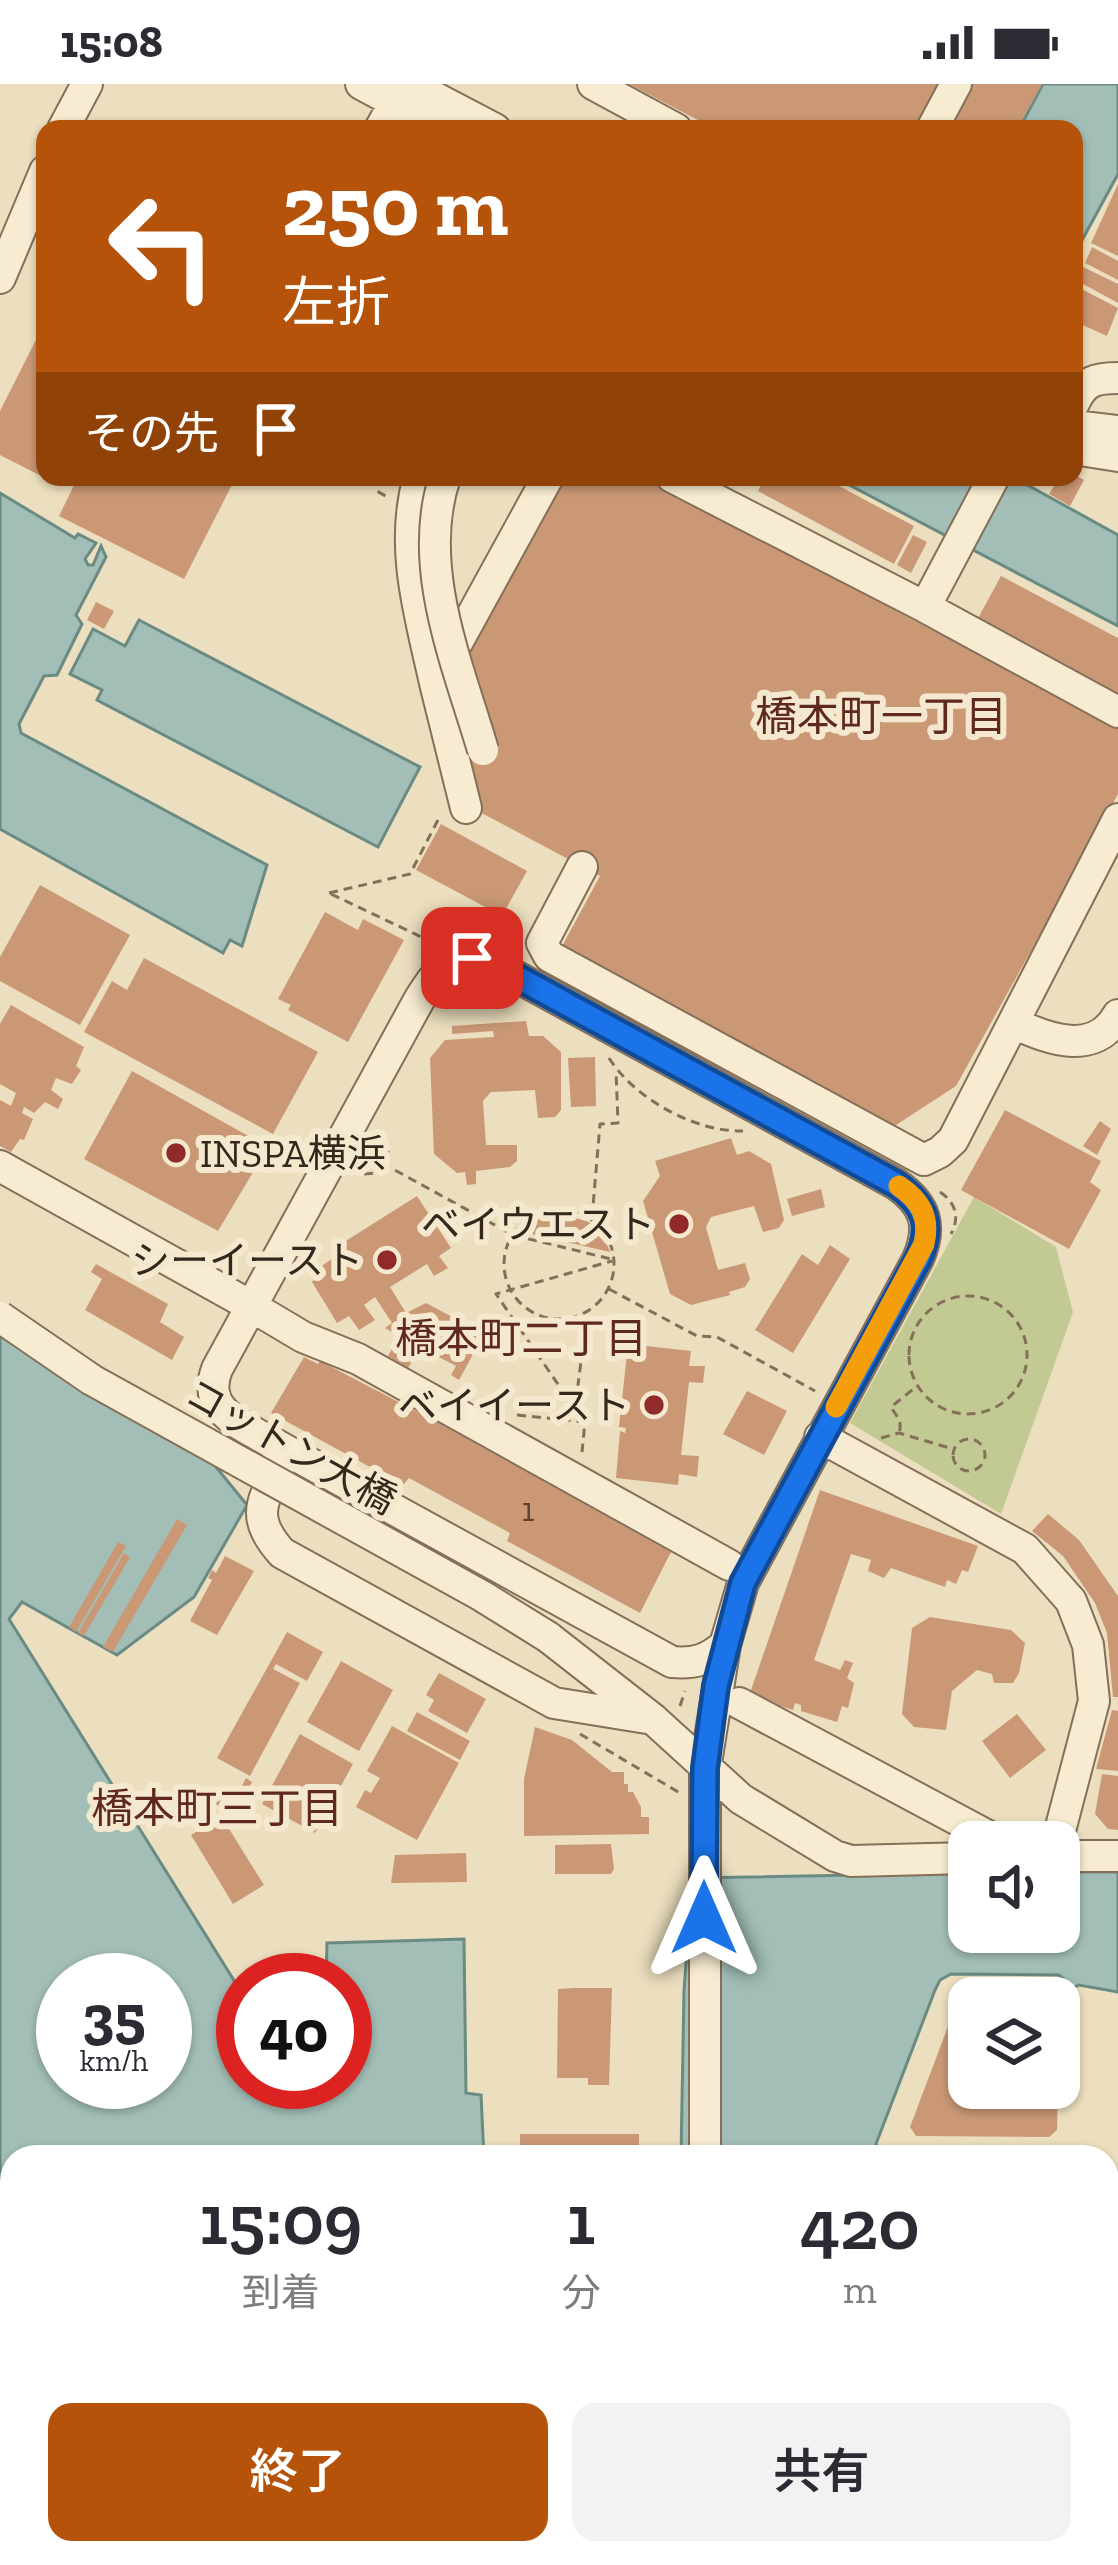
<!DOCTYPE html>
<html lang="ja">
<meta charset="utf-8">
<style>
body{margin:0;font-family:"Zilla Slab","Noto Sans JP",serif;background:#f2f2f3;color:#2b2b33;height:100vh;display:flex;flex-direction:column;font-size:45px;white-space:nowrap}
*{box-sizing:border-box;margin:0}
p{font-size:39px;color:#7c7c81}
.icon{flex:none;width:66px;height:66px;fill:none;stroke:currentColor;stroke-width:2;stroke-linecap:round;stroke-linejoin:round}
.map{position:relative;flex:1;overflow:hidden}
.sheet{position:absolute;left:0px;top:2061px;width:1119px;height:420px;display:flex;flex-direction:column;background:#fff;border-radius:36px 36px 0 0;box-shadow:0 3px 9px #0004}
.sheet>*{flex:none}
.top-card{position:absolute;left:36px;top:36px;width:1047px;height:366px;border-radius:24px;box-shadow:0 3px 9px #0004;background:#b45309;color:#fff;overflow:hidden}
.tools{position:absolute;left:948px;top:1737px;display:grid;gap:24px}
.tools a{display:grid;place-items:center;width:132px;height:132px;border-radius:24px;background:#fff;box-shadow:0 3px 9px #0004;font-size:60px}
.speed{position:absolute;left:36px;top:1869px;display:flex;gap:24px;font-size:60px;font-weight:700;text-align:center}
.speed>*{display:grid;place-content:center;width:156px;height:156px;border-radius:50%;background:#fff;box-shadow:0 3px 9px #0004;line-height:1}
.speed small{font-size:30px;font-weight:400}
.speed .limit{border:18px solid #d22;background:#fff;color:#111}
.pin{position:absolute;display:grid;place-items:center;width:102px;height:102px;color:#fff;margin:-51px;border-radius:24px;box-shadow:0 6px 18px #0006}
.me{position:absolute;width:132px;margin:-66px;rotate:0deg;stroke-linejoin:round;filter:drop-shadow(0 0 9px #0008)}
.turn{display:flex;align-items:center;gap:42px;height:252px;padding:0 48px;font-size:54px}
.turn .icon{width:156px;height:156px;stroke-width:2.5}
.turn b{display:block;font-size:84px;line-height:102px}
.then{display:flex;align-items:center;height:114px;padding:0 48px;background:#0003;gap:24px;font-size:45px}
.eta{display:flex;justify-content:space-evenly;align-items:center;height:204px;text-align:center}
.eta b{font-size:72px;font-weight:600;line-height:84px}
.cta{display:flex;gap:24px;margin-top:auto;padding:24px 48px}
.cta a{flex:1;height:138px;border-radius:24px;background:#b45309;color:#fff;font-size:48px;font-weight:600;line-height:138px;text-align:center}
.cta a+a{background:#f2f2f3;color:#2b2b33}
.status{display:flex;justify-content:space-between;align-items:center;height:84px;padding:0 60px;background:#fff;direction:ltr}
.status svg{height:33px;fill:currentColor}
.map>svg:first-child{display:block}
.green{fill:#c3c993}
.water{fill:#a2beb6;stroke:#6a8b83;stroke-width:3;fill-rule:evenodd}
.building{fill:#ca9875}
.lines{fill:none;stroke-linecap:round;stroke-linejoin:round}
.minor-casing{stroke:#846f58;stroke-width:34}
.path{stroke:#846f58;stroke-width:3;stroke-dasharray:9 6;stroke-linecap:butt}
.minor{stroke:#f7ecd1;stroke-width:30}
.minor-bridge-casing{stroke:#846f58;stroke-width:34;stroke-linecap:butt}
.minor-bridge{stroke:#f7ecd1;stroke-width:30}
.route-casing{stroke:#114b97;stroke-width:30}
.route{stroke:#1a73e8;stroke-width:21}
.slow{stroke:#f59e0b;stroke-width:21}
.poi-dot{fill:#912a2a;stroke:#f4e9ce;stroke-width:4.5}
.labels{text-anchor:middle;stroke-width:12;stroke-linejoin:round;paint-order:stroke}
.number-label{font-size:33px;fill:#5a4332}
.poi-label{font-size:39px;fill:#34271c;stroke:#f4e9ce;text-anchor:end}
.street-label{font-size:39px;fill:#34271c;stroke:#f4e9ce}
.neighbourhood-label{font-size:42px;fill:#5f2a1d;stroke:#f4e9ce}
</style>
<div class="status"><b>15:08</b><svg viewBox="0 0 49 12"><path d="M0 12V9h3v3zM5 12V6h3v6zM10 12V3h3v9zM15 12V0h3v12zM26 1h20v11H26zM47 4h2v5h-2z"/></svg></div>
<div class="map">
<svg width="1118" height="2481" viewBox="0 0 1118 2481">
<rect width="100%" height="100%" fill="#ecdfbf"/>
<path class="green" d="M974,1113L1056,1163L1073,1228L1001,1430L850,1339Z"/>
<path class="water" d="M1043,0H1118V90L1074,171V45H1019Z
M834,393H1013L1118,451V542Z
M0,409L75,454L78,450L96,459L85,475L88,481H93L101,462L106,473L76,531L82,540L57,591L44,592L19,640L21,649L267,781L242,862L230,856L223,869L0,745Z
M139,536L420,683L378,763L97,616L102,606L70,590L93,545L125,562Z
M0,1221L199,1362L247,1421L194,1513L117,1571L22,1518L9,1535L243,1911V1998H345V1896H326L327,1859L464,1855L466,2009L481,2011L484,2073H12V2155H0ZM63,1896H165V1998H63Z
M1059,1788H1118V1908L1079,1901L1068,1906L1067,1898L1059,1891L951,1890L940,1896L935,1906L876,2060L882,2073H681L684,1907L692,1794L969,1789V1848H1059Z
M205,2469H440L444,2473L442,2481H204Z"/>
<path class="building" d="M629,0H941L917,45H715Z
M973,0H1042L1017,45H949Z
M1118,100V172L1091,159Z
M1092,163L1118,177V196L1085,179Z
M1077,180L1118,200V219L1074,195Z
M1074,201L1118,224L1107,252L1074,237Z
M45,238V394L0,371V327Z
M1074,390L1084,396L1070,422L1049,410L1060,393Z
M78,393H236L184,495L59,432Z
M560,393H644L1118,645V710L956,1002L893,1043L560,866L600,792L476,726L442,612Z
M765,393H822L914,442L894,480L758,407Z
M913,451L927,458L911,489L897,481Z
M1001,492L1118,554V613L976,538Z
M96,518L114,527L104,545L87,536Z
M441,740L527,787L502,832L416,786Z
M40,801L130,851L80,941L0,897V873Z
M325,828L358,846L363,835L404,856L348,958L288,926L291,921L278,915Z
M144,874L318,968L273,1050L84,948L112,897L127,906Z
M11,921L84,963L76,982L81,986L72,1000L56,994L51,1006L63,1015L58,1025L45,1018L34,1029L24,1023L22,1029L33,1035L24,1056L20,1055L11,1068L0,1062V1016L11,1022L16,1009L0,1000V940Z
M526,937L529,952H543L561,968V1026L555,1033L538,1034L535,1006L491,1008L483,1017L486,1061H517V1077L510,1083L476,1087V1100L467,1101L465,1088L457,1089L434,1070L430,974L445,956L494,953L493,947L452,950V942Z
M595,973L596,1022L571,1023L568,974Z
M132,987L268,1063L218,1147L84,1075Z
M1005,1026L1101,1077L1090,1098L1101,1106L1069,1165L961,1106Z
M1100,1037L1111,1045L1097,1071L1083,1062Z
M731,1054L737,1071L749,1067L771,1080L784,1136L779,1144L763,1148L754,1122L711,1133L706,1143L718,1186L745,1179L750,1195L745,1203L729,1208L730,1211L691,1221L670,1210L643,1117L660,1092L655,1077Z
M821,1105L825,1123L792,1132L787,1115Z
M417,1112L451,1164L439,1172L448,1184L434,1192L427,1180L390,1203L406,1229L426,1219L484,1250L459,1296L451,1291L456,1282L420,1263L408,1284L388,1272L399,1252L385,1244L392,1239L375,1213L364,1221L375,1236L359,1246L349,1232L337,1239L312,1198L316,1193L313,1188L345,1166L341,1160Z
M561,1129L591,1139L603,1150L610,1168L523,1148L536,1136Z
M830,1161L850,1175L793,1269L755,1246L802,1170L818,1181Z
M96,1180L168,1220L160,1238L184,1253L172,1276L85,1226L102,1195L91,1188Z
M628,1260L691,1267L689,1282H705L703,1299L689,1298L681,1371L699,1372L697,1393L679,1390L678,1401L616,1394L620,1347L625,1349L626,1344L619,1343Z
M304,1273L318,1280L320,1277L439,1339L671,1468L640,1529L507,1457L510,1449L409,1394L403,1401L271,1329Z
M747,1307L787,1327L764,1371L723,1350Z
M820,1406L978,1462L968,1488L962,1486L956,1500L947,1496L945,1503L891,1484L884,1494L868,1487L871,1476L851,1470L814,1576L840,1586L845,1576L853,1579L847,1594L854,1599L848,1624L842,1622L837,1638L801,1627V1621L795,1619L793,1626L749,1612Z
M1048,1430L1079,1456L1118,1512V1613H1113L1107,1549L1095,1519L1063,1472L1032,1447Z
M177,1435L187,1441L113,1568L103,1563Z
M118,1458L126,1462L76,1548L69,1543Z
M124,1469L130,1473L84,1552L78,1549Z
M225,1472L254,1487L217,1551L190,1537L212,1496L208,1494L212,1486L216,1489Z
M930,1533L1011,1546L1025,1559L1019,1589L1013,1599H994L992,1590L977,1586L952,1607L946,1646L914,1643L902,1630L912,1544Z
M287,1548L323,1568L307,1597L276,1580L273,1585L300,1599L250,1692L217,1674Z
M341,1577L393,1606L359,1667L307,1638Z
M439,1589L486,1615L467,1649L428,1627L434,1616L426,1611Z
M1112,1626L1118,1627V1687L1096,1685Z
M417,1628L470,1657L460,1676L407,1647Z
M1017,1630L1046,1666L1010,1694L982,1657Z
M392,1642L459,1679L417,1756L356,1723L365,1706L371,1709L380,1694L367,1687Z
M535,1643L572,1656L612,1688H624V1700H628V1708H633L641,1723V1733H649V1750L524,1752V1695Z
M300,1650L353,1680L315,1749L262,1720Z
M1102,1690L1118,1692V1746L1108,1745L1095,1730Z
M246,1694L252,1698L234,1730L216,1720L224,1704L237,1711Z
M221,1732L264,1801L233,1820L191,1751Z
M611,1760L614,1785L611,1790H555V1761Z
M466,1769L467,1798L391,1799L395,1771Z
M573,1904H612L609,2001H588V1994H557L558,1905Z
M958,1916H969V2004H1058L1057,2046L1049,2053L916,2052L910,2043Z
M520,2050H639V2073H520Z
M879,2469H929L930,2476L880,2481Z"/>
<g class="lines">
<defs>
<path id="minor" d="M361,0L445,45
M409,0L495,45
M593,0L676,45
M63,45L87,0
M380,45L405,0
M932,45L956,0
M0,194L45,87
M1074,319C1084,297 1095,294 1118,294
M1074,342L1118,347
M1074,365L1118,372
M419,393C399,463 420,531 435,599L548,393
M672,393L925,523L1118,628
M925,523L994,393
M435,599L466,724
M582,783L542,859L549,872L924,1076L940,1068L953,1056L1118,735
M1014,939C1047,955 1095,973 1118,931
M0,1082L242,1217
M266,1231L303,1253L358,1275L729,1481
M820,1353L1025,1465L1071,1517L1088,1561L1094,1617L1057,1758
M276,1375L278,1387C258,1421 254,1438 282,1469L554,1619L653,1635
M548,1553L653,1635L741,1715L835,1772L851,1777L969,1774
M739,1619L988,1752
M1059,1772H1118
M705,2073V1685L725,1561L743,1499L918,1175C932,1142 926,1121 896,1100L495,881C453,866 440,882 419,916L217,1285C203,1322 232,1336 260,1352L672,1578C695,1580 707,1576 725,1561
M1107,2370H1118
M0,2390L12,2389
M994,2469L999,2481
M83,2481L89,2469"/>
</defs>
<use href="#minor" class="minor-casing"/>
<path class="path" d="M711,45L712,44
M380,393L377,407L389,414
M329,809L410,790L440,732
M331,810L434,859
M438,856L462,848
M609,974C635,1015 695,1048 743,1047
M382,1079L513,1151L611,1175
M364,1090L377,1089L388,1068L383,1058
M940,1108C956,1119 960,1133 951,1150
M504 1180a55 55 0 1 1 110 0a55 55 0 1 1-110 0Z
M592,1134L600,1040L618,1039L616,987
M609,1205L697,1252L717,1253L815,1307
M909 1271a59 59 0 1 1 118 0a59 59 0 1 1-118 0Z
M575,1325L496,1210L612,1177
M517,1331L585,1338L582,1368
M574,1333L587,1229
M900,1347V1337L891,1323L917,1302
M881,1354L899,1349L953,1365
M953 1371a16 16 0 1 1 32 0a16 16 0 1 1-32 0Z
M680,1622L685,1607
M580,1650L680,1709"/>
<use href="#minor" class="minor"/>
<defs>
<path id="minor-bridge" d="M445,393C415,482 458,581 483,666
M0,1233L92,1296L482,1512L548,1553"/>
</defs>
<use href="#minor-bridge" class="minor-bridge-casing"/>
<use href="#minor-bridge" class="minor-bridge"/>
</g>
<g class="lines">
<defs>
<path id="route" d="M472,874L495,881L896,1100C926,1121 933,1142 918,1175L743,1499L716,1602L705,1684L704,1834"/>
</defs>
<use href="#route" class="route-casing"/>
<use href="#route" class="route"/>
<path class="slow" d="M836,1323L924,1160C930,1133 921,1117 899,1102"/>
</g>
<g class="poi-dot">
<circle cx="176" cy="1069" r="12"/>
<circle cx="679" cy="1140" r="12"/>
<circle cx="387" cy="1176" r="12"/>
<circle cx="654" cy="1321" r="12"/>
</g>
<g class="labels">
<g class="number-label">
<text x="528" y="1437">1</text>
</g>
<g class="poi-label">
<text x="200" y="1083" text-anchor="start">INSPA横浜</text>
<text x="655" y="1154">ベイウエスト</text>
<text x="363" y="1190">シーイースト</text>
<text x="630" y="1335">ベイイースト</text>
</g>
<g class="street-label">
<text transform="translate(291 1362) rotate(29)" y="14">コットン大橋</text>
</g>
<g class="neighbourhood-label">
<text x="881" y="647">橋本町一丁目</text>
<text x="521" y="1269">橋本町二丁目</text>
<text x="217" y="1739">橋本町三丁目</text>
</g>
</g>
</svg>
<div class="tools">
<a><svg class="icon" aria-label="sound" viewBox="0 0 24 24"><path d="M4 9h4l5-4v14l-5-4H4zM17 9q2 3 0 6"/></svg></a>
<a><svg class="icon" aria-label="layers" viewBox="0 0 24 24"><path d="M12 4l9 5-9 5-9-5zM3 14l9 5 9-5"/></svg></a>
</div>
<div class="speed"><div>35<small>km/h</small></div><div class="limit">40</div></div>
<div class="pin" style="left:472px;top:874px;background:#d93025"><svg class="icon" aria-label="arrive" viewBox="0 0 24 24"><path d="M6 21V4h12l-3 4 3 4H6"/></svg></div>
<svg class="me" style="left:704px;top:1834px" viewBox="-20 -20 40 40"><path d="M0-17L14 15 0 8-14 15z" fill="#1a73e8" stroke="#fff" stroke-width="4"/></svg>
<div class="top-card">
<div class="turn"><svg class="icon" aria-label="left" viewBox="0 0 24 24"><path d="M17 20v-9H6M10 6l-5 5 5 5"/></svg><div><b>250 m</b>左折</div></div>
<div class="then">その先<svg class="icon" aria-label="arrive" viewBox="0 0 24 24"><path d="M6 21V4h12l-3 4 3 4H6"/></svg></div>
</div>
<section class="sheet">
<div class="eta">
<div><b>15:09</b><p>到着</p></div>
<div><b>1</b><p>分</p></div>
<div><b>420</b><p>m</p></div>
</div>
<div class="cta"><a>終了</a><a>共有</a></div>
</section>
</div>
